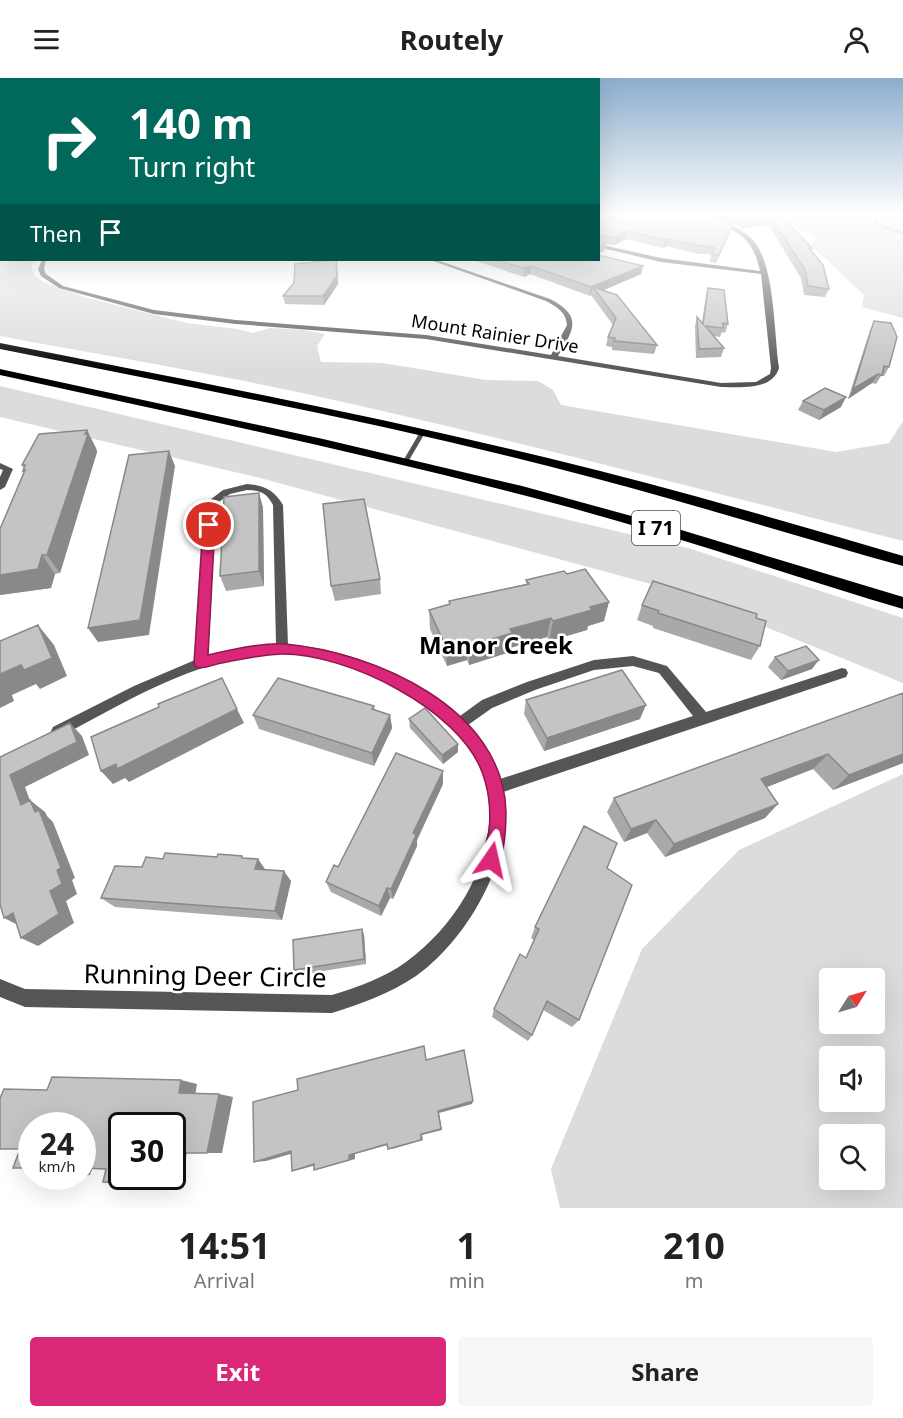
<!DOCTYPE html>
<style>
body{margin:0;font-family:"Noto Sans",sans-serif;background:#f6f6f6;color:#222;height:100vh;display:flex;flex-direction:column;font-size:22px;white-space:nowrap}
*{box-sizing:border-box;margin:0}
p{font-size:20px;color:#767676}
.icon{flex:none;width:33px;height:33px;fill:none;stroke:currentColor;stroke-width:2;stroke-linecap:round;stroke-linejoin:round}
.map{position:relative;height:1130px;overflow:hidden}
.panel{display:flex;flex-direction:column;background:#fff;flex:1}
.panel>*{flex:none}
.top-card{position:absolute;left:0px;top:0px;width:600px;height:183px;box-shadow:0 6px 24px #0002;background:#00695c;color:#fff;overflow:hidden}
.needle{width:39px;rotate:53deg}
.tools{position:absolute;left:819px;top:890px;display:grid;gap:12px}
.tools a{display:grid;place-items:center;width:66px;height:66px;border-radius:6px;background:#fff;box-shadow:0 6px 24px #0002;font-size:30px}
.speed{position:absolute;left:18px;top:1034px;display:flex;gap:12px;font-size:30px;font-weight:700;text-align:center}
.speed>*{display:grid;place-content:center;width:78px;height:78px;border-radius:50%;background:#fff;box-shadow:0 6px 24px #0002;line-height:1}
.speed small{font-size:15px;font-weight:400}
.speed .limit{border:3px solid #111;border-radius:9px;background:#fff;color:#111}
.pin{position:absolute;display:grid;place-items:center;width:51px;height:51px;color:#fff;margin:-26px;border:3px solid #fff;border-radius:50%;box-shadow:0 2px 6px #0007}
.me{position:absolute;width:66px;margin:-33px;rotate:11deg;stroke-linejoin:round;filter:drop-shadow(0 0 4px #0008)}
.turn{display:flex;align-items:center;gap:21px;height:126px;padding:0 30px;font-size:27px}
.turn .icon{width:78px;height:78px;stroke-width:2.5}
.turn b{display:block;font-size:42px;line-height:51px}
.then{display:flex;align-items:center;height:57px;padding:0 30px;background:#0003;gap:12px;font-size:22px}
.eta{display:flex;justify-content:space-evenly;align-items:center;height:102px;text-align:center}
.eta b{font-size:36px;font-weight:700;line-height:42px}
.primary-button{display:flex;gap:12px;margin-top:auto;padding:12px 30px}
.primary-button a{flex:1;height:69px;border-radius:6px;background:#db2777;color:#fff;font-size:24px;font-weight:700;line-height:69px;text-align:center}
.primary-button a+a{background:#f6f6f6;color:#222}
header{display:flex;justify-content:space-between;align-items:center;height:78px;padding:0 30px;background:#fff;font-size:27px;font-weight:700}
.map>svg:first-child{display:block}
.green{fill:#dcdcdc;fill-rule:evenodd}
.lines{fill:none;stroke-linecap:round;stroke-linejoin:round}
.stream{stroke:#a3a3a3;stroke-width:3}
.service{fill:#555;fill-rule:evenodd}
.minor{fill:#555;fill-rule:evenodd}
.primary{fill:#000;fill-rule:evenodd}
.motorway{fill:#000;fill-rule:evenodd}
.wall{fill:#a9a9a9}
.shaded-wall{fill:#898989}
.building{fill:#c4c4c4;stroke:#898989;stroke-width:1.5}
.route{fill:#db2777;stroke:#8e194d;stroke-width:1.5}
.labels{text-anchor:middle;stroke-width:5;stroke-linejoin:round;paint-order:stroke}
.far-street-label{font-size:18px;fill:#000;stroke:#fff}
.shield{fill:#fff;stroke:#4c4c4c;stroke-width:1.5}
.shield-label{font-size:20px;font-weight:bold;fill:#000}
.quarter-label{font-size:24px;font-weight:bold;fill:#000;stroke:#fff}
.near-street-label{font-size:26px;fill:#000;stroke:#fff}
</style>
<header><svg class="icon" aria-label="menu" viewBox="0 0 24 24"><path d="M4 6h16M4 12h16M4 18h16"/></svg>Routely<svg class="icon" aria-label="person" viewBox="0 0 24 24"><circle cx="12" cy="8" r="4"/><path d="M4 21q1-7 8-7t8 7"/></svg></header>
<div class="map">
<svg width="903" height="1130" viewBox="0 0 903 1130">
<rect width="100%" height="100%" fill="#fff"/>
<path class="green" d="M775,137H903V240L862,229L864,217L812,168L815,160Z
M0,172L2,182H36L31,187L34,197L45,205L88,220L187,245L238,251L253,255L270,250L305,252L325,256L317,268L321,284L383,285L486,302L538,303L553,312L561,327L836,374L889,365L903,343V463C703,412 504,359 302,315C202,293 101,277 0,258Z
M0,308L688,470L903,540V605L680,514L260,400L0,339Z
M903,696V1130H560L551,1091L642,871L739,772ZM830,900H874V945H830ZM830,978H874V1023H830ZM830,1056H874V1101H830Z"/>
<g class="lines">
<path class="stream" d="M874,137L876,146L903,155"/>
<path class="service" d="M420,354L425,355L408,384H404L403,383Z"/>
<path class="minor" d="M704,137C713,137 722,141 730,146C739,151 750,157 756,166C775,193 774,256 779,290C772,313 740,309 721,309L426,261L236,246L154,236L59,210L41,198L38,191L42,182H46L44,191L46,196L63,208L154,232L236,242L426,257L551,277L567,247C566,234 557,229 546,223L430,182H437L550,221C583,238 574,251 558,278L721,305L756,304L770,296L771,290L761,196L661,184L598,169V166L661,180L760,193C751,151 732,156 704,137Z
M0,385L13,391L5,409L0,412V399L3,392L0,391Z
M247,406C264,407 274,412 283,427L288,567C349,570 413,599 460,638L482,622L527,604L594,582L633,578L667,588L706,634L842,590L846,591L848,595L846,599L503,714C516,778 468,861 416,898C391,915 361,926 332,935L25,929L0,919V901L25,911L332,917C358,909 384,900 406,884C477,832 522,730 460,656C444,636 419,624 398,611C354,584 301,570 250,578C182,589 122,626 63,657L58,659L53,657L51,653L53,649L134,608L195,582L206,425L223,412ZM247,412C260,412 267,415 273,427L276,567L251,568L208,579L216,426L230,416ZM633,588L659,595L693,638L500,701L487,671L468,647L492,630L535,612L594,592Z"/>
<path class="primary" d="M0,167H2V171H0Z"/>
<path class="motorway" d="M0,265C183,301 366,336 548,380C667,409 785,443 903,478V488C785,455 667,418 548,388C367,342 183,308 0,271Z
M0,291L323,361L522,408L668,448L903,519V531C788,497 674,457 557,426C373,377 186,338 0,297Z"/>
</g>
<path class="wall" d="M607,137H783L782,139L812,170L811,172L829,211L825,219L804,217L801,200L768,146L743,151L721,139L716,138L730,154L716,185L710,184L711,176H698L667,168L663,170L626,161L614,167L605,166L604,173L598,176V139L609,142Z
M332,182H337L338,206L324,227L285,226L283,218L333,182Z
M473,182H598L643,188L641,196L603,212L657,267L654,276L612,272V269L606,268L608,259L613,247L591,217L590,218L530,196L524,199Z
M708,210L728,246L725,255L722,254L720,259L714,258L724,270L721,279L696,280L695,248L697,239L702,244L706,218Z
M874,243L889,289L884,298H881L876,306L872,305L848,321L870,252Z
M803,323L841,329L819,342L798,332Z
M96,370L97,374L60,495L55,496L51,510L0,517L24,394L23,393L24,391L22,387Z
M259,415L263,430L264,508L226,513L220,498Z
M380,501L381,516L335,523L331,508Z
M526,502L604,543L588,548L587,552L549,563L547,559L510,570V574L469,587L467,582L447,588L430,551L429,532L449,527V523L526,506Z
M642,527L756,540L760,568L751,582L653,550V548L637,542Z
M775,579L812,591L781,602L768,589Z
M903,615V685L833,712L813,691L766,709L765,740L665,779L647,755L624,764L607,734L614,720Z
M526,622L640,641L544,673L524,636Z
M374,628L375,632L390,637L392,650L374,688L259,651L253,637Z
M409,641L458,666V674L443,686L410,650Z
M443,706L417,762V768L393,821L390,820L381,838L331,814L326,804L338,789Z
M217,779L244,780L265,792L291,803L282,842L115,829L101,820L142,789L163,781Z
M607,790L579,942L572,949L543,932L532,957L528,963L492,939L494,931L526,880L534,862L531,860L535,849Z
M362,851L364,857L366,886L299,897L294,892Z"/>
<path class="shaded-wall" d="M771,139L768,146L743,151L745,143Z
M733,146L730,154L716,185L719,177Z
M627,153L626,161L614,167L615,160Z
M669,161L667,168L663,170L665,162Z
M606,165L604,173L598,176V169Z
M336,182L338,206L324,227L323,218Z
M531,188L530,196L524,199V190Z
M643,188L641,196L597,215L593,209L591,217L590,218L591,209Z
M878,296L872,305L848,321L853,311Z
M846,319L841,329L819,342L824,332Z
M87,352L96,370L97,374L60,495L47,477Z
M169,373L175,388L149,557L98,564L88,550Z
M259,415L263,430L264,508L259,493Z
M42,477L55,496L51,510L0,517V497Z
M609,524L604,543L588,548L587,552L549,563L553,543L590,529Z
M551,540L547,559L510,570V574L469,587L470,568L510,551Z
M38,547L54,567L67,598L40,611L36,606L12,617L14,623L0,630V596Z
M468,563L467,582L447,588L446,569Z
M819,582L812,591L781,602L788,593Z
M646,627L640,641L544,673L547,660Z
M237,631L244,645L129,704L125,700L113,706L101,693Z
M390,637L392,650L374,688L372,675Z
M70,645L82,658L89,677L25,709L36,739L21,727L10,697Z
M458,666V674L443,686L442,677Z
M828,676L813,691L749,716L761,701Z
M903,676V685L833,712L849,697Z
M443,693V706L417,762V768L393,821L391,811L413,755Z
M30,722L45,734L47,738L53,744L75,800L72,802L77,816L66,823L74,845L38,868L21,860L50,813L57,792Z
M778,726L765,740L665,779L674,766Z
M656,742L647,755L624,764L631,751Z
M258,781L265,791H255Z
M284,793L291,803L282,842L275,833Z
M387,810L390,820L381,838L379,828Z
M13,835L22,849L4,840Z
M362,851L364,857L366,886L364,881Z
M181,1002L197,1006L195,1018L179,1015Z
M219,1016L233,1019L222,1075H207Z
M473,1023L472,1026L439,1035L442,1052L422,1057L423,1062L392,1071H388L421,1056L438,1033Z
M387,1066H391L355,1076V1081L323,1090L314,1092L349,1077Z
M291,1073H301L266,1083L254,1084Z
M172,1075H187L182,1092L172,1093Z
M323,1085L302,1091L292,1093L314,1086Z
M82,1089H93L90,1097L82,1098Z
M142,1098H161L160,1103L140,1106Z"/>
<path class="building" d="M611,137H714L733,146L719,177L713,176L714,169L700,168L669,161L665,162L627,153L615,160L598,157V139L614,143Z
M733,137H781H780L812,170H809L823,187L829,211L808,208L805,192L771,139L745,143Z
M598,163L606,165L598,169Z
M598,177L643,188L591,209L531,188L524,190L497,182H598Z
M336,182L337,198L323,218H283L294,205L295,186Z
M593,209L617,217L657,267L614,263L615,260L608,259L616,240Z
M708,210L724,212L728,246L723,245V250L705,248L724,270L699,271L697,239L703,246Z
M874,243L891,245L897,259L889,289L884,288L882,297L878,296L853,311Z
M825,310L846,319L824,332L803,323Z
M87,352L85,356H88L47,477H42L38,491L0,497V451L25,392L23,393L25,387H22L39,356Z
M169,373L140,542L88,550L129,377Z
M259,415V493L220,498L224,419Z
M364,421L380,501L331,508L323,426Z
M585,491L609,524L590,529L592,532L553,543L551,540L510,551L512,555L470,568L468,563L446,569L429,532L450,526L449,523L529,506L526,502L564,493L567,496Z
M653,503L757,536L756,540L766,543L760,568L658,535L659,533L642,527Z
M38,547L52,580L24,592L21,587L0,596V563Z
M806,568L819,582L788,593L775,579Z
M622,592L646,627L547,660L526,622Z
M222,600L237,631L117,691L116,686L101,693L91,659L159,629L158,626Z
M278,600L374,628L372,631L390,637L372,675L253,637Z
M903,615V676L849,697L828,676L761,701L778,726L674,766L656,742L631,751L614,720Z
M425,630L458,666L442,677L409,641Z
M70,645L77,664L10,697L21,727L30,722L35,734L39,732L61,790L57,792L62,806L50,813L59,836L21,860L13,835L4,840L0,826V679Z
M396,675L443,693L413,755L416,757L391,811L387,810L379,828L326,804L334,787L338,789Z
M584,748L617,765L607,790L632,807L579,942L547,923L532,957L494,931L520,876L526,880L539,851L535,849Z
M165,775L217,779L218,776L242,778V780L258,781L255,791L284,793L275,833L101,820L115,788L142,789L146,779L163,781Z
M362,851L364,881L294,892L293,862Z
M424,968L426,982L464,972L473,1023L438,1033L441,1051L421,1056V1062L388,1071L387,1066L349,1077V1082L314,1092V1086L292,1093L291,1073L254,1084L253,1024L298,1012L297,1001Z
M52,999L181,1002L179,1015L219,1016L207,1075H172V1047H122V1098H142L140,1106L103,1104L106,1091L82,1090V1047H32V1090H13L20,1071H0V1020L4,1011L47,1012Z
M36,1098H66L65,1099Z"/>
<linearGradient id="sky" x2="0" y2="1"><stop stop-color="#8cadcc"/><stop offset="0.46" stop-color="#fff"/><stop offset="1" stop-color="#fff" stop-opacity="0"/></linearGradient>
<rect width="903" height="295" fill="url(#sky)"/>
<path class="route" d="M209,443L215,447L208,577C229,572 264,564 285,566C374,574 504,630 506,734C506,752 505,771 498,788L491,791L485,788C480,777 487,764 489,753C491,734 489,712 482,694C459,631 346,575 281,576C262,577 241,581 222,585C213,586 205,592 196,589L194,585L203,447Z"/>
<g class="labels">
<g class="far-street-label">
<text transform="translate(495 256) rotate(9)" y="6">Mount Rainier Drive</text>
</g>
<rect class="shield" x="632" y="433" width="48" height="34" rx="4.5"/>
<g class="shield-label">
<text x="656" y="457">I 71</text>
</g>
<g class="quarter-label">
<text x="496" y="576">Manor Creek</text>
</g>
<g class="near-street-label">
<text transform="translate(205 898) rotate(1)" y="9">Running Deer Circle</text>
</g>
</g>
</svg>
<div class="tools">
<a><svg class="needle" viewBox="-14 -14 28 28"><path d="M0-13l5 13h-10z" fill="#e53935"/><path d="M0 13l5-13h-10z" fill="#767676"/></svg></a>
<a><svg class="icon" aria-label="sound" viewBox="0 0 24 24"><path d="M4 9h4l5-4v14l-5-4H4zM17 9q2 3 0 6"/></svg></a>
<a><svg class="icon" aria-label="search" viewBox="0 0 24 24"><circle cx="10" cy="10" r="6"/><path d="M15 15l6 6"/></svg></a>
</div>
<div class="speed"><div>24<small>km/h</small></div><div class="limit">30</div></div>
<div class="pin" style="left:209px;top:447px;background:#d93025"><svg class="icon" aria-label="arrive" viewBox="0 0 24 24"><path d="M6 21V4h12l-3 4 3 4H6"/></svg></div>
<svg class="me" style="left:491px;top:782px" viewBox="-20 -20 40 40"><path d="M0-17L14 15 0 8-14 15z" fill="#db2777" stroke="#fff" stroke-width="4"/></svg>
<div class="top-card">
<div class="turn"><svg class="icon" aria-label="right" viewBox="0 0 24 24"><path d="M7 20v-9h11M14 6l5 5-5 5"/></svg><div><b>140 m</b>Turn right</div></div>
<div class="then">Then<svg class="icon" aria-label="arrive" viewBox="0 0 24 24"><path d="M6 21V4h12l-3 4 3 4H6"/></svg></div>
</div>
</div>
<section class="panel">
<div class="eta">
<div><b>14:51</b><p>Arrival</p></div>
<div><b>1</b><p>min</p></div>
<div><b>210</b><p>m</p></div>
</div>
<div class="primary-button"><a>Exit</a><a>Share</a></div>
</section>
